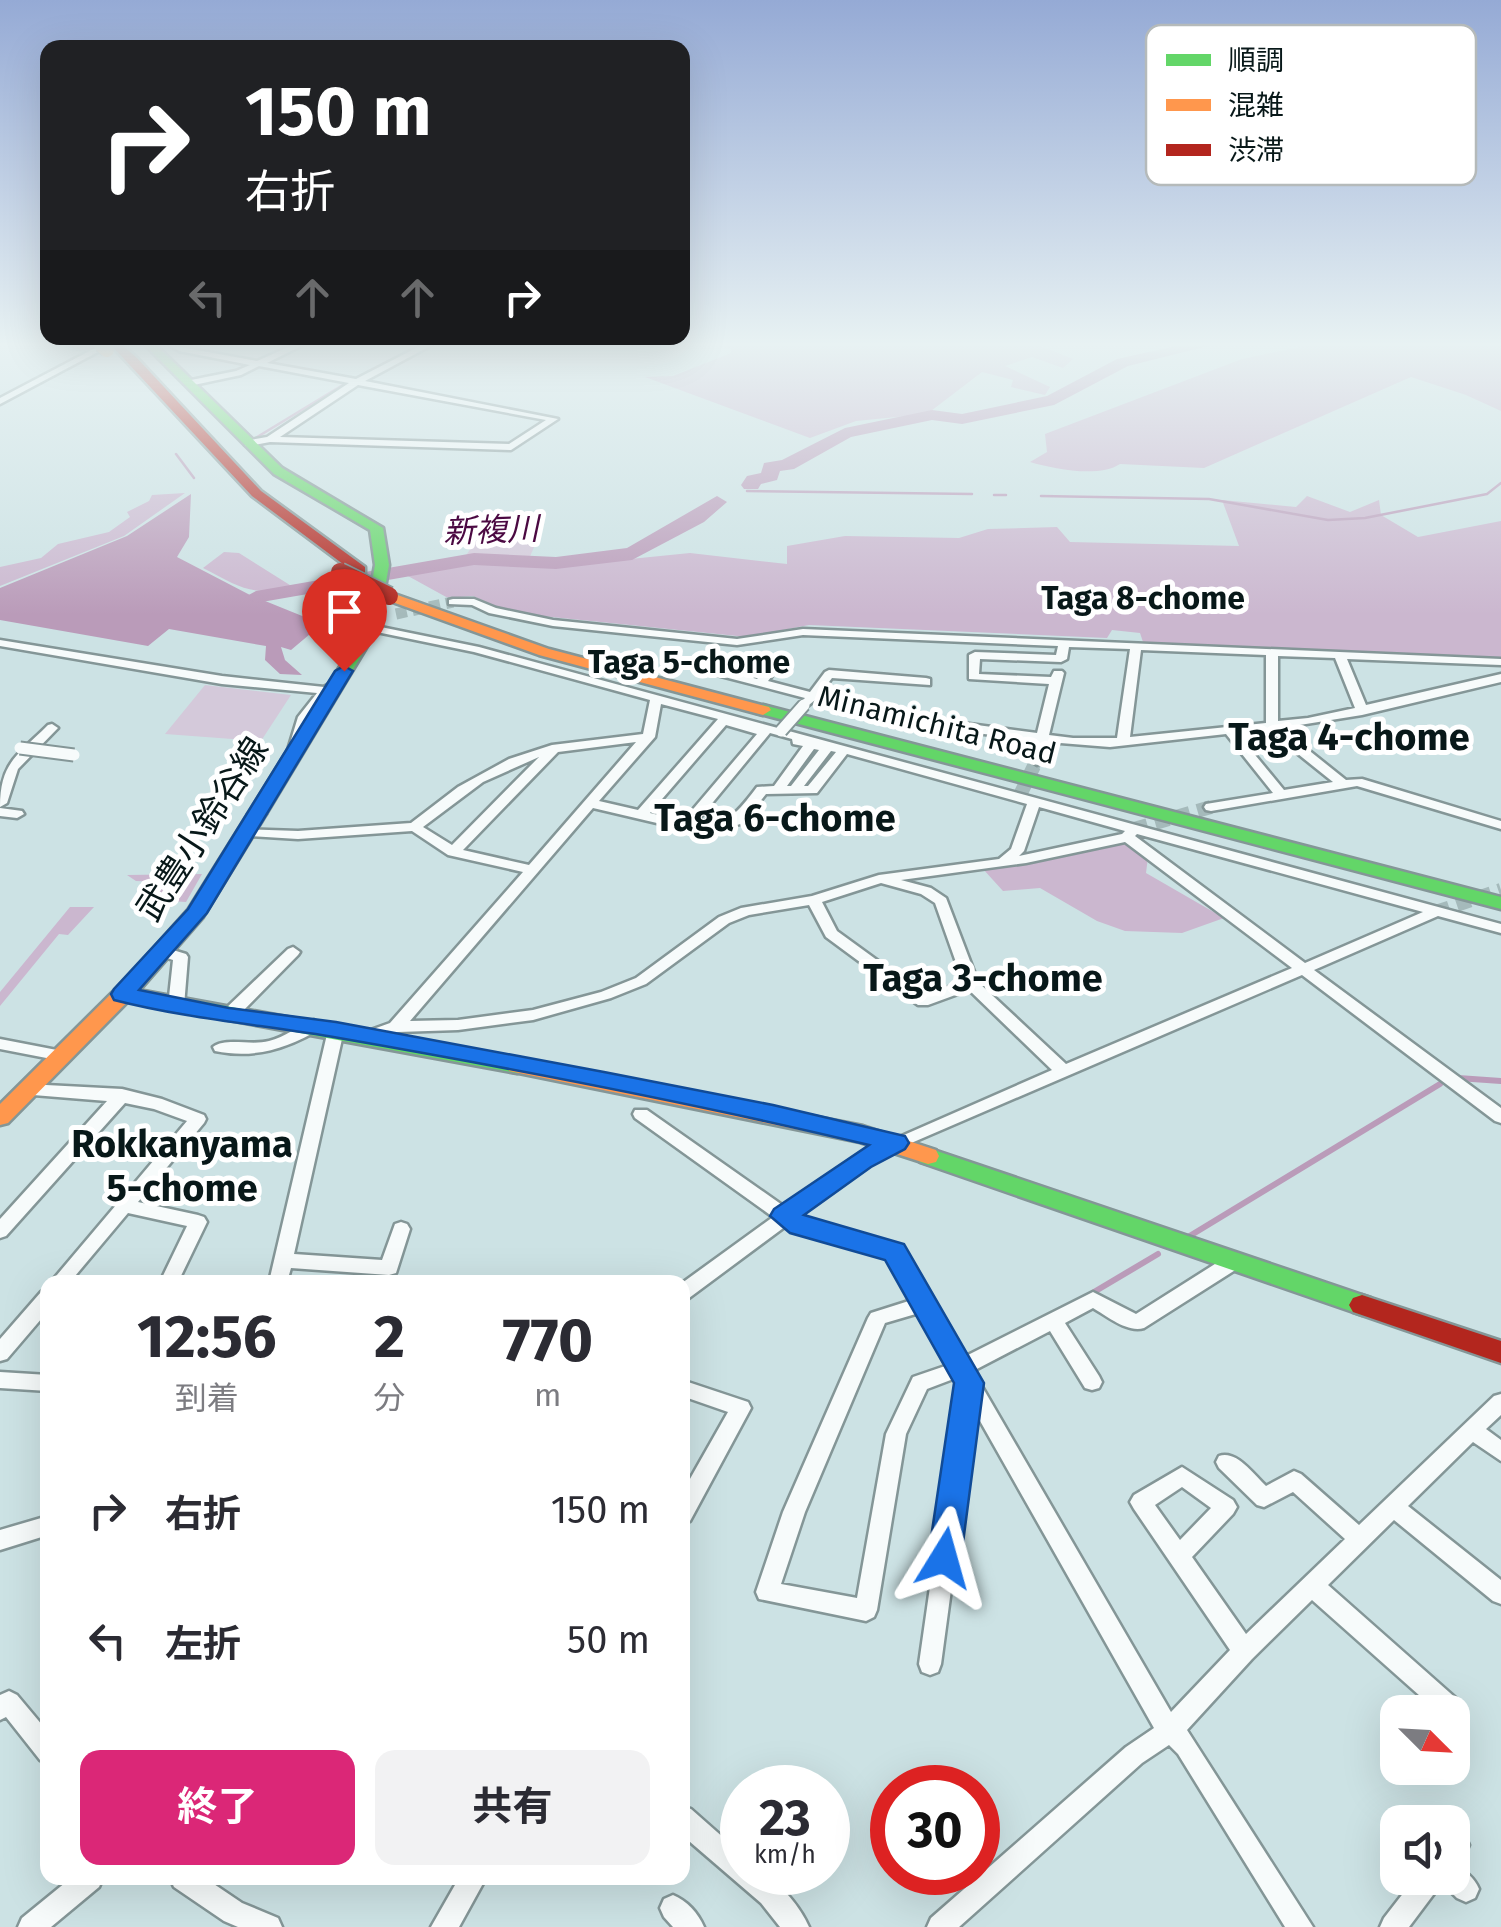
<!DOCTYPE html>
<html lang="ja">
<meta charset="utf-8">
<style>
body{margin:0;font-family:"Fira Sans","Noto Sans JP",sans-serif;background:#f2f2f3;color:#2b2b33;height:100vh;display:flex;flex-direction:column;font-size:38px;white-space:nowrap}
*{box-sizing:border-box;margin:0}
p{font-size:32px;color:#7c7c81}
.icon{flex:none;width:55px;height:55px;fill:none;stroke:currentColor;stroke-width:2;stroke-linecap:round;stroke-linejoin:round}
.map{position:relative;flex:1;overflow:hidden}
.details{position:absolute;left:40px;top:1275px;width:650px;height:610px;display:flex;flex-direction:column;background:#fff;border-radius:20px;box-shadow:0 10px 40px #0002}
.details>*{flex:none}
.top-card{position:absolute;left:40px;top:40px;width:650px;height:305px;border-radius:20px;box-shadow:0 10px 40px #0002;background:#202124;color:#fff;overflow:hidden}
.needle{width:65px;rotate:114deg}
.fabs{position:absolute;left:1380px;top:1695px;display:grid;gap:20px}
.fabs a{display:grid;place-items:center;width:90px;height:90px;border-radius:20px;background:#fff;box-shadow:0 10px 40px #0002;font-size:50px}
.speed{position:absolute;left:720px;top:1765px;display:flex;gap:20px;font-size:50px;font-weight:700;text-align:center}
.speed>*{display:grid;place-content:center;width:130px;height:130px;border-radius:50%;background:#fff;box-shadow:0 10px 40px #0002;line-height:1}
.speed small{font-size:25px;font-weight:400}
.speed .limit{border:15px solid #d22;background:#fff;color:#111}
.pin{position:absolute;display:grid;place-items:center;width:85px;height:85px;color:#fff;margin:-102px -42px;border-radius:50% 50% 50% 0;rotate:-45deg;box-shadow:0 0 10px #0007}
.pin .icon{rotate:45deg}
.me{position:absolute;width:110px;margin:-55px;rotate:8deg;stroke-linejoin:round;filter:drop-shadow(0 0 8px #0008)}
.turn{display:flex;align-items:center;gap:35px;height:210px;padding:0 40px;font-size:45px}
.turn .icon{width:130px;height:130px;stroke-width:2.5}
.turn b{display:block;font-size:70px;line-height:85px}
.lanes{display:flex;align-items:center;height:95px;padding:0 40px;background:#0003;justify-content:center;gap:50px;direction:ltr}
.lanes .off{opacity:.35}
.eta{display:flex;justify-content:space-evenly;align-items:center;height:170px;text-align:center}
.eta b{font-size:60px;font-weight:700;line-height:70px}
.button{display:flex;gap:20px;margin-top:auto;padding:20px 40px}
.button a{flex:1;height:115px;border-radius:20px;background:#db2777;color:#fff;font-size:40px;font-weight:700;line-height:115px;text-align:center}
.button a+a{background:#f2f2f3;color:#2b2b33}
ul{padding:0;list-style:none}
li{display:flex;align-items:center;gap:30px;height:130px;padding:0 40px}
li div{flex:1}
li b{display:block;font-size:38px}
li em{font-style:normal}
.map>svg:first-child{display:block}
.green{fill:#d4c9da}
.forest{fill:#cbb7cf}
.water{fill:#ba9bb9}
.lines{fill:none;stroke-linecap:round;stroke-linejoin:round}
.stream-far1{stroke:#ba9bb9;stroke-width:2.5}
.stream{stroke:#ba9bb9;stroke-width:6}
.river{fill:#ba9bb9;fill-rule:evenodd}
.street-tunnel-far1{stroke:#a5babb;stroke-width:11;stroke-dasharray:11 6;stroke-linecap:butt}
.street-tunnel{stroke:#a5babb;stroke-width:14;stroke-dasharray:14 8;stroke-linecap:butt}
.street-casing{stroke:#849697;stroke-width:5}
.fast-casing{stroke:#849697;stroke-width:5}
.slow-casing{stroke:#849697;stroke-width:5}
.jam-casing{stroke:#849697;stroke-width:5}
.street{fill:#f7fbfb;fill-rule:evenodd}
.fast{fill:#63d668;fill-rule:evenodd}
.slow{fill:#ff974d;fill-rule:evenodd}
.jam{fill:#b3261e;fill-rule:evenodd}
.street-bridge-casing{stroke:#849697;stroke-width:15;stroke-linecap:butt}
.slow-bridge-casing{stroke:#849697;stroke-width:16;stroke-linecap:butt}
.jam-bridge-casing{stroke:#849697;stroke-width:21;stroke-linecap:butt}
.street-bridge{stroke:#f7fbfb;stroke-width:11}
.slow-bridge{stroke:#ff974d;stroke-width:14}
.jam-bridge{stroke:#b3261e;stroke-width:18}
.route{fill:#1a73e8;stroke:#114b97;stroke-width:2.5}
.labels{text-anchor:middle;stroke-width:10;stroke-linejoin:round;paint-order:stroke}
.far-street-label{font-size:30px;fill:#081819;stroke:#fff}
.far-water-label{font-size:32px;font-style:italic;fill:#4b0942;stroke:#fff}
.far-neighbourhood-label{font-size:32px;font-weight:bold;fill:#081819;stroke:#fff}
.street-label{font-size:35px;fill:#081819;stroke:#fff}
.neighbourhood-label{font-size:38px;font-weight:bold;fill:#081819;stroke:#fff}
.key{fill:#fff;stroke:#b5baba;stroke-width:2.5}
.key-label{font-size:28px;fill:#081819}
</style>
<div class="map">
<svg width="1501" height="1927" viewBox="0 0 1501 1927">
<rect width="100%" height="100%" fill="#cce2e4"/>
<path class="green" d="M481,533H540L529,559L465,557Z
M205,685L291,695L261,741L165,734Z"/>
<path class="forest" d="M715,345H1038L1073,359L1063,368L1032,357L1005,366L1050,387L1045,395L1011,387L1013,380L982,372L927,414L856,421L810,438L645,377L673,376L731,353V349Z
M1309,345H1501V411L1466,395L1411,377L1204,468L1120,464C1099,478 1054,469 1030,462L1047,452L1045,434L1242,359Z
M185,493L124,536L0,586V567L41,558L58,544L109,532L130,517L127,512L149,501L152,495Z
M1307,496L1350,512L1379,500L1381,515L1418,537L1501,521V658L1143,642L1140,633L1112,630L1107,638L809,625L747,637L542,616L497,607L473,596L448,598L408,576L475,562L541,568L690,553L787,564V546L845,536L959,538L988,529L1057,527L1070,542L1239,546L1222,500L1296,507Z
M224,552L239,553L293,587C251,597 240,587 203,568Z
M1125,842L1148,857L1146,873L1224,918L1182,933L1125,931L1097,921L1040,888L1003,891L983,869L1059,858Z
M202,874L186,902L152,900L147,891L161,882L136,881L127,875Z
M70,907H94L68,935L59,934L0,1006V992Z"/>
<path class="water" d="M191,494L189,537L177,557L250,595L322,624L291,650L281,647L285,660L302,675L280,674L265,660L266,646L169,629L148,646L0,620V588L127,536Z"/>
<g class="lines">
<path class="stream-far1" d="M354,379L419,345
M254,439L346,383
M176,454L194,478
M747,491L972,494
M994,495H1006
M1041,496L1209,499L1328,520L1365,518L1487,494L1501,483"/>
<path class="stream" d="M1458,1078L1501,1081
M1188,1237L1440,1084
M1094,1292L1158,1254"/>
<path class="river" d="M1181,345H1212L1128,366L1054,405L962,424L932,420L851,437L794,469L780,471L777,480L761,484L758,489H744L741,485L747,476L761,473L764,463L782,460L845,428L932,410L962,414L1047,396L1117,359Z
M717,496L727,502L704,522L632,560L556,569L474,565L256,603L245,597L256,591L474,553L556,557L627,548Z"/>
<path class="street-tunnel-far1" d="M396,614L453,602
M1033,769L1037,761"/>
<path class="street-tunnel" d="M1019,797L1034,766
M1134,829L1211,807
M1436,912L1501,890"/>
<defs>
<path id="street" d="M101,345H111L0,404V398Z
M169,345L257,361L293,345H303L267,363L356,379L422,345H432L365,381L558,419L511,450L270,442L248,446L245,445V441L267,437L349,383L259,366L241,375L189,386L186,385V381L236,371L250,365L179,351ZM358,385L546,420L509,444L280,437Z
M453,599H474L496,608L553,620L737,639L803,629L1501,659V665L1347,659L1366,705L1501,674V682L1362,715L1281,728L1346,780L1362,779L1501,821V829L1357,786L1211,811L1206,810L1204,807L1206,804L1273,793L1226,734L1110,747L1048,742L1043,761L1037,765L1031,761L1036,741L894,722L815,700L804,709L798,705L805,698L717,675L715,673L721,669L757,679L775,658L779,657L785,660L768,681L810,692L825,672L829,670L926,678L930,679V685L832,678L820,694L895,714L1037,733L1049,684L969,679V655L975,652L1056,655L1058,646L803,635L737,645L553,626L489,613L472,605L449,604V600ZM1069,647L1130,649L1117,738H1073L1049,735L1064,673L1062,671H1054L1051,677L979,674L980,659L1061,662L1067,659ZM1141,650L1266,655V723L1130,737ZM1278,656L1335,658L1355,708L1308,718L1278,721ZM1268,730L1333,782L1284,790L1237,733Z
M371,625L479,647L1501,924V933L1438,916L1314,970L1501,1108V1123L1495,1121L1302,975L902,1147L868,1164L798,1216L805,1221L900,1247L964,1357L1093,1292L1136,1314L1226,1257L1233,1255L1240,1257L1242,1262L1240,1267L1144,1328C1127,1333 1107,1316 1093,1308L1065,1323L1099,1376L1102,1382L1099,1388L1092,1390L1085,1388L1050,1331L973,1371L1171,1712L1230,1650L1134,1509L1130,1502L1134,1495L1182,1467L1233,1500L1237,1507L1233,1514L1192,1557L1246,1634L1345,1539L1293,1492L1264,1507L1257,1505L1219,1468L1216,1462L1219,1456C1237,1450 1253,1474 1266,1486L1294,1471L1301,1474L1359,1525L1494,1396L1501,1394V1415L1486,1429L1501,1440V1461L1473,1442L1408,1506L1501,1580V1604L1493,1601L1394,1520L1328,1585L1458,1700L1462,1708L1458,1716L1452,1719V1712H1438L1312,1600L1252,1659L1187,1730L1313,1927H1285L1178,1754L1169,1745L1142,1763L959,1927H927L931,1918L1126,1747L1154,1728L975,1412L941,1664L938,1672L930,1675L922,1672L919,1664L959,1384L956,1378L927,1389L906,1434L877,1610L874,1617L866,1621L759,1599L756,1592L783,1512L868,1318L871,1313L912,1300L888,1257L799,1233L786,1226L689,1298L682,1300V1283L773,1217L635,1118L633,1114L635,1110H647L785,1207L856,1156L1052,1070L969,990L928,1005H918L826,937L809,905L749,915L729,923L646,984L611,998L533,1020L458,1030L398,1032L371,1041L365,1040L363,1036L365,1032L390,1023L523,872L448,855L412,831L298,839L248,836L243,835L241,832L243,829L298,831L411,823L458,787L509,759L552,745L643,734L650,700L474,652L367,630V626ZM661,704L718,719L638,810L599,801L655,737ZM726,725L757,734L683,821L650,813ZM770,733L792,739L793,744L803,746L774,786L757,787C741,808 725,831 695,824ZM636,742L529,865L463,850L558,752ZM814,749L819,750L791,786H787ZM831,751L836,752L808,786H804ZM847,754L1027,804L1011,849L999,859L879,875L812,896L741,908L719,917L636,978L601,992L533,1010L458,1020L410,1021L593,808L708,835L743,823L766,794L817,793ZM539,757L452,845L423,827L483,782ZM1039,807L1125,831L1122,834L1019,856L1024,851ZM1137,834L1423,912L1305,963L1135,836ZM1125,842L1292,968L1066,1064L978,982L946,898L931,888L901,880L1026,863ZM881,883L921,894L935,903L963,982L925,995L837,931L822,902ZM919,1313L948,1365L913,1377L886,1434L857,1598L781,1584L805,1512L885,1323ZM1182,1487L1211,1508L1180,1540L1155,1505Z
M0,640L222,676L324,687L329,684L338,691C314,702 304,726 299,753L293,757L287,753L298,717L317,693L222,684L0,646Z
M52,724L58,728L18,769L7,803L0,807C0,762 18,755 48,725Z
M0,808L22,811L24,814L17,818L0,816Z
M163,947L186,954L188,957L184,1006L176,1011L168,1006L173,960L158,955L156,952Z
M293,947L300,952L298,955L235,1019H223L221,1015L223,1011L288,949Z
M314,1020L322,1025L320,1029C286,1049 254,1059 215,1051L213,1047C226,1037 251,1046 269,1041C285,1037 298,1026 314,1020Z
M336,1025L344,1030L294,1254L382,1260L395,1224L401,1222L407,1224L410,1229L396,1273L389,1275L291,1268L287,1282H269L328,1030Z
M0,1039L62,1051L70,1056L62,1061L0,1049Z
M27,1084L122,1089L162,1099L204,1115L206,1119L204,1123L138,1202L198,1215L204,1217L207,1222L178,1282H160L187,1226L128,1213L70,1282H51L187,1121L154,1109L125,1103L6,1236L0,1238V1219L107,1101L21,1094L19,1090L21,1086Z
M48,1290V1311L7,1359L0,1361V1339L41,1292Z
M0,1372L48,1375V1391L0,1388Z
M682,1380L748,1402L751,1408L690,1521L682,1523V1493L728,1412L682,1396Z
M48,1516V1535L0,1550V1530Z
M9,1691L17,1695L48,1732V1764L40,1760L6,1717L0,1720V1695Z
M682,1806L691,1809L742,1854V1872H765C782,1887 800,1906 809,1927H780L761,1903L682,1835Z
M1456,1832L1465,1836L1469,1845L1465,1854L1452,1861V1834Z
M1452,1864C1465,1870 1474,1877 1479,1889L1475,1898L1466,1902L1457,1898L1442,1883L1409,1927H1380L1384,1918L1415,1878H1452Z
M71,1878H103L99,1887L51,1927H18L22,1918Z
M170,1878H205L242,1903L278,1918L282,1927H238L224,1921L174,1887Z
M459,1878H486L459,1927H431Z
M673,1895C687,1901 698,1913 704,1927H673L664,1917L660,1908L664,1899Z"/>
<path id="fast" d="M145,345H156L282,468L383,528L389,565L378,628L266,814L257,819L248,814L364,628L375,565L370,530L274,474Z
M763,705L1501,897V909L757,713L755,710Z
M122,987L517,1059L525,1061L528,1066L525,1071L517,1073L115,999L112,994Z
M928,1148L1371,1298L1375,1305L1371,1312L1362,1315L920,1162L917,1156L920,1150Z"/>
<path id="slow" d="M389,592L549,649L769,707L771,710L763,715L539,655L384,599V593Z
M257,809L266,814L203,917L143,986L8,1123L0,1125V1104L129,976L188,910L248,814Z
M517,1059L863,1126L936,1150L939,1156L936,1162L928,1164L860,1142L509,1071L506,1066L509,1061Z"/>
<path id="jam" d="M65,345H107C98,351 74,351 65,345Z
M111,345H122L137,358L261,491L365,567V573H355L252,496Z
M1362,1295L1501,1341V1363L1353,1312L1349,1305L1353,1298Z"/>
</defs>
<use href="#street" class="street-casing"/>
<use href="#fast" class="fast-casing"/>
<use href="#slow" class="slow-casing"/>
<use href="#jam" class="jam-casing"/>
<use href="#street" class="street"/>
<use href="#fast" class="fast"/>
<use href="#slow" class="slow"/>
<use href="#jam" class="jam"/>
<defs>
<path id="street-bridge" d="M781,731L804,705
M20,748L74,755"/>
<path id="slow-bridge" d="M101,345L107,350"/>
<path id="jam-bridge" d="M340,572L389,596"/>
</defs>
<use href="#street-bridge" class="street-bridge-casing"/>
<use href="#slow-bridge" class="slow-bridge-casing"/>
<use href="#jam-bridge" class="jam-bridge-casing"/>
<use href="#street-bridge" class="street-bridge"/>
<use href="#slow-bridge" class="slow-bridge"/>
<use href="#jam-bridge" class="jam-bridge"/>
</g>
<linearGradient id="sky" x2="0" y2="1"><stop stop-color="#95aad5"/><stop offset="0.56" stop-color="#e8f2f3"/><stop offset="1" stop-color="#e8f2f3" stop-opacity="0"/></linearGradient>
<rect width="1501" height="615" fill="url(#sky)"/>
<path class="route" d="M344,666L353,671L207,913L139,990L229,1008L336,1022L604,1072L773,1105L905,1136L909,1143L905,1149L871,1167L804,1215L904,1244L984,1383L961,1558L956,1569L944,1574L933,1569L928,1558L954,1383L885,1260L790,1233L770,1216L774,1209L869,1145C694,1103 516,1069 339,1038C264,1025 188,1019 114,1000L111,994L114,989L188,909L335,671Z"/>
<g class="labels">
<g class="far-street-label">
<text transform="translate(937 725) rotate(14)" y="10">Minamichita Road</text>
</g>
<g class="far-water-label">
<text transform="translate(491 530) rotate(-2)" y="11">新複川</text>
</g>
<g class="far-neighbourhood-label">
<text x="1143" y="609">Taga 8-chome</text>
<text x="689" y="673">Taga 5-chome</text>
</g>
<g class="street-label">
<text transform="translate(202 829) rotate(-57)" y="12">武豊小鈴谷線</text>
</g>
<g class="neighbourhood-label">
<text x="1349" y="750">Taga 4-chome</text>
<text x="775" y="831">Taga 6-chome</text>
<text x="983" y="991">Taga 3-chome</text>
<text x="182" y="1157">Rokkanyama<tspan x="182" dy="44">5-chome</tspan></text>
</g>
</g>
<rect x="1146" y="25" width="330" height="160" rx="15" class="key"/>
<rect x="1166" y="54" width="45" height="12" fill="#63d668"/>
<rect x="1166" y="99" width="45" height="12" fill="#ff974d"/>
<rect x="1166" y="144" width="45" height="12" fill="#b3261e"/>
<g class="key-label">
<text x="1228" y="70">順調</text>
<text x="1228" y="115">混雑</text>
<text x="1228" y="160">渋滞</text>
</g>
</svg>
<div class="fabs">
<a><svg class="needle" viewBox="-14 -14 28 28"><path d="M0-13l5 13h-10z" fill="#e53935"/><path d="M0 13l5-13h-10z" fill="#7c7c81"/></svg></a>
<a><svg class="icon" aria-label="sound" viewBox="0 0 24 24"><path d="M4 9h4l5-4v14l-5-4H4zM17 9q2 3 0 6"/></svg></a>
</div>
<div class="speed"><div>23<small>km/h</small></div><div class="limit">30</div></div>
<div class="pin" style="left:344px;top:671px;background:#d93025"><svg class="icon" aria-label="arrive" viewBox="0 0 24 24"><path d="M6 21V4h12l-3 4 3 4H6"/></svg></div>
<svg class="me" style="left:944px;top:1558px" viewBox="-20 -20 40 40"><path d="M0-17L14 15 0 8-14 15z" fill="#1a73e8" stroke="#fff" stroke-width="4"/></svg>
<div class="top-card">
<div class="turn"><svg class="icon" aria-label="right" viewBox="0 0 24 24"><path d="M7 20v-9h11M14 6l5 5-5 5"/></svg><div><b>150 m</b>右折</div></div>
<div class="lanes"><svg class="icon off" aria-label="left" viewBox="0 0 24 24"><path d="M17 20v-9H6M10 6l-5 5 5 5"/></svg><svg class="icon off" aria-label="ahead" viewBox="0 0 24 24"><path d="M12 20V5M6 11l6-6 6 6"/></svg><svg class="icon off" aria-label="ahead" viewBox="0 0 24 24"><path d="M12 20V5M6 11l6-6 6 6"/></svg><svg class="icon" aria-label="right" viewBox="0 0 24 24"><path d="M7 20v-9h11M14 6l5 5-5 5"/></svg></div>
</div>
<section class="details">
<div class="eta">
<div><b>12:56</b><p>到着</p></div>
<div><b>2</b><p>分</p></div>
<div><b>770</b><p>m</p></div>
</div>
<ul>
<li><svg class="icon" aria-label="right" viewBox="0 0 24 24"><path d="M7 20v-9h11M14 6l5 5-5 5"/></svg><div><b>右折</b></div><em>150 m</em></li>
<li><svg class="icon" aria-label="left" viewBox="0 0 24 24"><path d="M17 20v-9H6M10 6l-5 5 5 5"/></svg><div><b>左折</b></div><em>50 m</em></li>
</ul>
<div class="button"><a>終了</a><a>共有</a></div>
</section>
</div>
